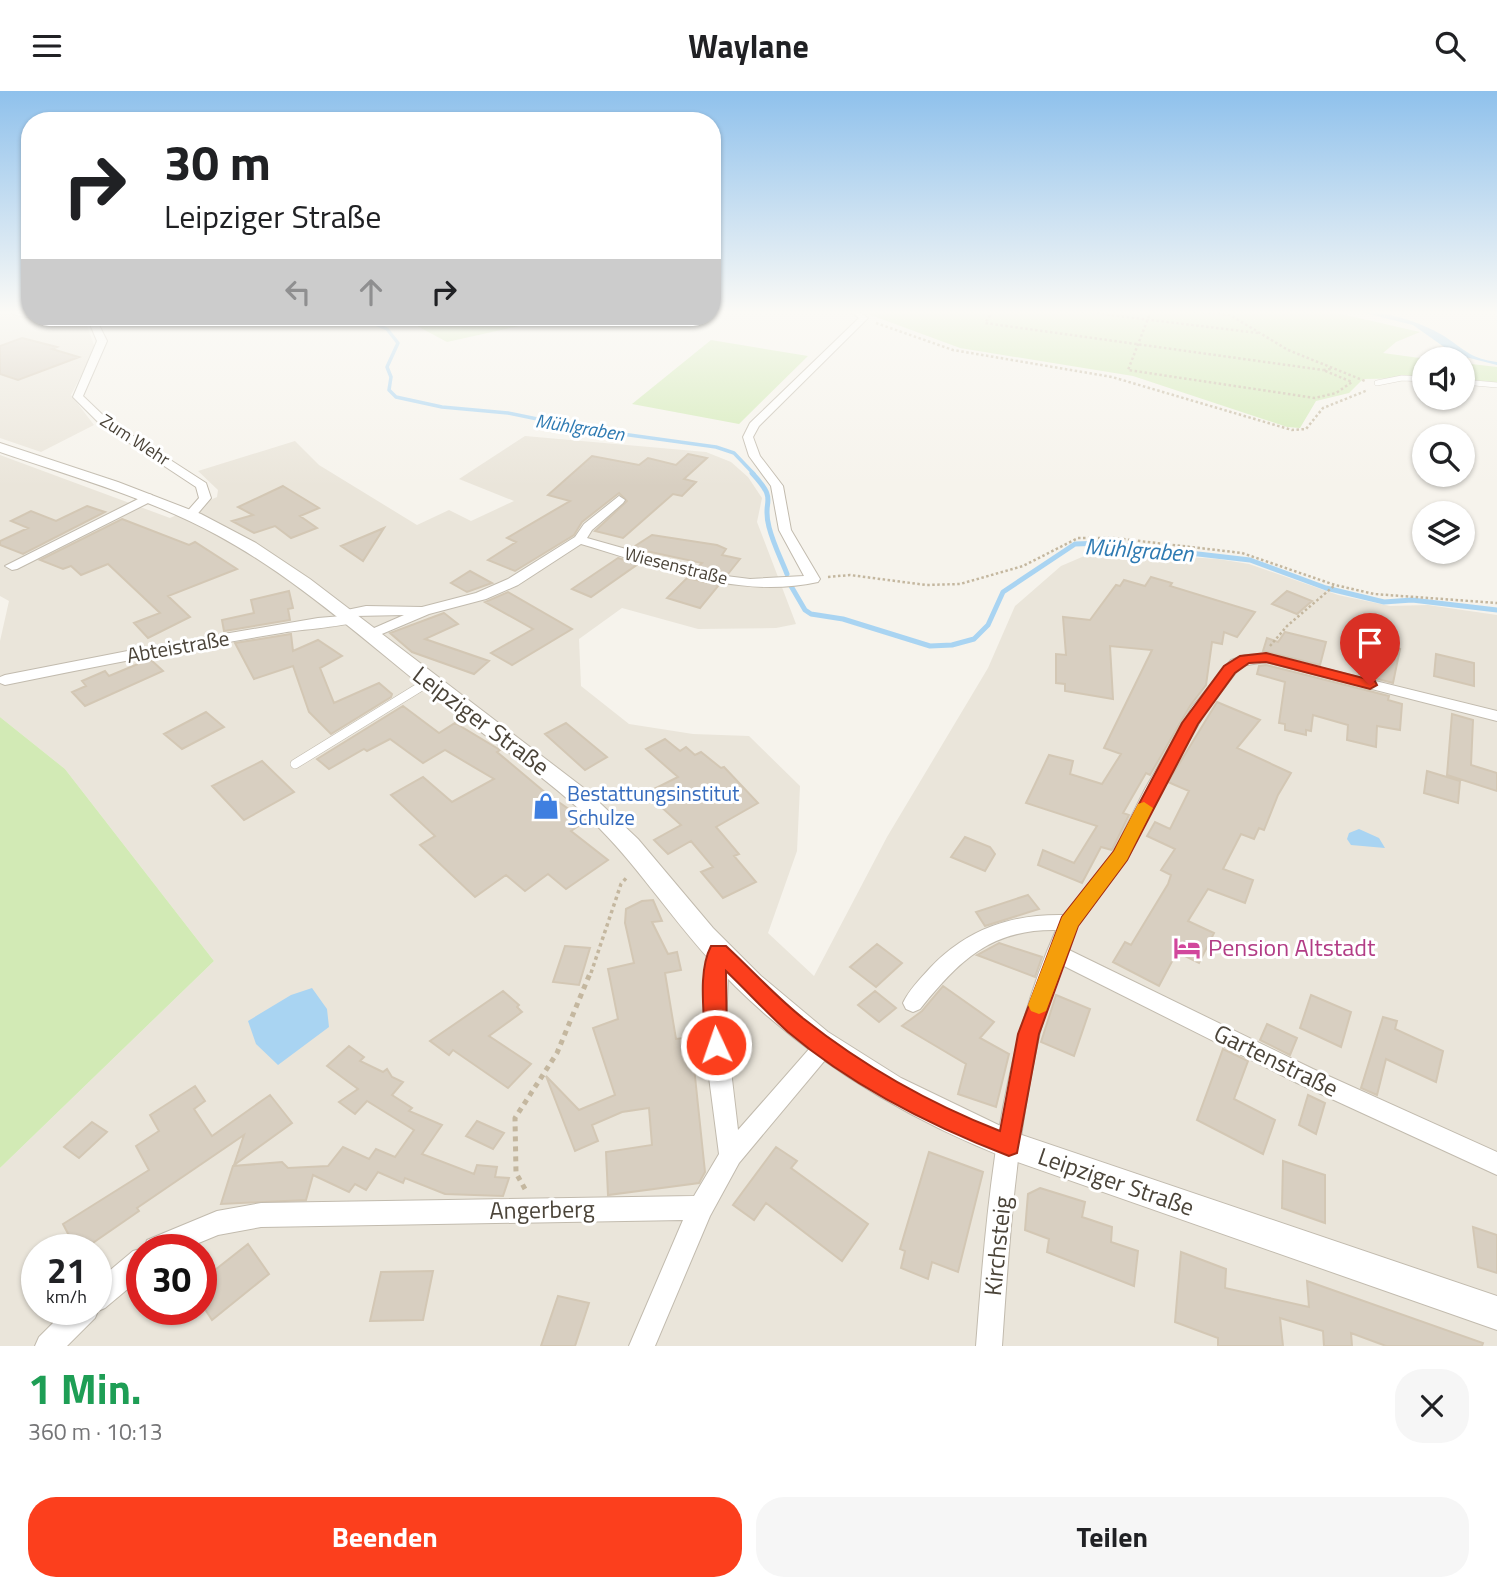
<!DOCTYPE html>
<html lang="de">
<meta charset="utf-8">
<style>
body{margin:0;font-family:"Titillium Web",sans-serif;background:#f6f6f6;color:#202124;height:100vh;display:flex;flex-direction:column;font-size:26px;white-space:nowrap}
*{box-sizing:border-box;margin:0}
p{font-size:23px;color:#757577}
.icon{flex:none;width:38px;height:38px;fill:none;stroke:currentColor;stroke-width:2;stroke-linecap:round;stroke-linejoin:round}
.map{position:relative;height:1255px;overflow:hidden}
.details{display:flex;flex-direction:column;background:#fff;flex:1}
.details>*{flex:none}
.banner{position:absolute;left:21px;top:21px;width:700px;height:214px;border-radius:28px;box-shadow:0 2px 5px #0004;background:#fff;color:#202124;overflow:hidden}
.buttons{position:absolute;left:1412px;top:256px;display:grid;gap:14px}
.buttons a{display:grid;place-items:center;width:63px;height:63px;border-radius:50%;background:#fff;box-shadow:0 2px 5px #0004;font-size:35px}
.speed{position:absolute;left:21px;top:1143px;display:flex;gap:14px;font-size:35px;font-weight:700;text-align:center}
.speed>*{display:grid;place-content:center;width:91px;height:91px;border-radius:50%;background:#fff;box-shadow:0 2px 5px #0004;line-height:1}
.speed small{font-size:18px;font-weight:400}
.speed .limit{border:10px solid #d22;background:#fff;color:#111}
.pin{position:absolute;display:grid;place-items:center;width:60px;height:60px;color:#fff;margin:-72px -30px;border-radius:50% 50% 50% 0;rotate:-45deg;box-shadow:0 0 7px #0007}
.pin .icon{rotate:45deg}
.me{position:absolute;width:77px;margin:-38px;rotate:357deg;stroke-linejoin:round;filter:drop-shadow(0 0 5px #0008)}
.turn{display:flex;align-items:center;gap:24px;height:147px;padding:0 28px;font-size:32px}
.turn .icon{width:91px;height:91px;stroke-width:2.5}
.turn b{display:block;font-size:49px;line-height:60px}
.lanes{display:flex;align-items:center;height:66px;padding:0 28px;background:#0003;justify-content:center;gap:35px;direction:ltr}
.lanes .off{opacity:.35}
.round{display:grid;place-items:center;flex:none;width:74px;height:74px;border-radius:28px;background:#f6f6f6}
.overview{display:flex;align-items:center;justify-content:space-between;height:119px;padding:0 28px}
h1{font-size:42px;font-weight:700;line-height:52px;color:#1e9e55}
.cta{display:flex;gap:14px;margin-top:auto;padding:14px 28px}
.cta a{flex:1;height:80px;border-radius:28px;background:#fc3f1d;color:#fff;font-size:28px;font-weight:700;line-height:80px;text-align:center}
.cta a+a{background:#f6f6f6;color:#202124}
header{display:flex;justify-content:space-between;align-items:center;height:91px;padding:0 28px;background:#fff;font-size:32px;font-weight:700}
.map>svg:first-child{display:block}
.residential{fill:#eae5da;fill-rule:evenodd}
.green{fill:#d2eab5}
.water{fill:#a9d4f2}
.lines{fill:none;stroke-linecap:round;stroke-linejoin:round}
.stream-far1{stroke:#a9d4f2;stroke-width:3.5}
.stream{stroke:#a9d4f2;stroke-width:5}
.building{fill:#d8cfc1;stroke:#d3c7b4;stroke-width:2}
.service-far2-casing{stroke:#c2bbae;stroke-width:6}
.service-far1-casing{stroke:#c2bbae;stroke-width:9}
.service-casing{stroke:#c2bbae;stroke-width:10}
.minor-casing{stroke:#c2bbae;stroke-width:2}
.tertiary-casing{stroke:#c2bbae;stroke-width:2}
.path-far2{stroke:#c4b79f;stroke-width:2.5;stroke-dasharray:2.5 2.5;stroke-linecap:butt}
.path-far1{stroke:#c4b79f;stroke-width:3.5;stroke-dasharray:3.5 3.5;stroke-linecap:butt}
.path{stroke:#c4b79f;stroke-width:5;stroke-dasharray:5 5;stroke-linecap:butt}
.service-far2{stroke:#fff;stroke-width:5}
.service-far1{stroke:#fff;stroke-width:7}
.service{stroke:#fff;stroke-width:9}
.minor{fill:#fff;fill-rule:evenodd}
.tertiary{fill:#fff;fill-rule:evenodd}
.route{fill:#fc3f1d;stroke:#a42913;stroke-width:2}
.slow{fill:#f59e0b}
.labels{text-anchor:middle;stroke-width:6;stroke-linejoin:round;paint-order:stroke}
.far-street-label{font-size:18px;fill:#4b4439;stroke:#fff}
.far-water-label{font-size:19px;font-style:italic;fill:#2e7ab2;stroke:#fff}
.street-label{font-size:21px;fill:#4b4439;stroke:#fff}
.shop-label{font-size:21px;fill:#366cbe;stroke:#fff;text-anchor:start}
.water-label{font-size:23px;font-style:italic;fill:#2e7ab2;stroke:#fff}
.near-street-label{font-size:24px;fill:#4b4439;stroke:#fff}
.near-hotel-label{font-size:24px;fill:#b23c85;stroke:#fff;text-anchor:start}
</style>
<header><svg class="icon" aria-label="menu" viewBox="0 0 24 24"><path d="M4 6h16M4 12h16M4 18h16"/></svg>Waylane<svg class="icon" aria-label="search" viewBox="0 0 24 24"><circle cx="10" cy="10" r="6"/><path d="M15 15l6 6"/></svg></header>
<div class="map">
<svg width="1497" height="1255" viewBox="0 0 1497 1255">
<rect width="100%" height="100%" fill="#f6f3ec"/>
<path class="residential" d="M0,220H30V226H84L95,257L71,304L94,334L41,361L0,347Z
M525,345L706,361L731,371L748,386L762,407L757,431L796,533L776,537L698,538L622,517L579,548L581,595L629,633L693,643L749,645L800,695L797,760L768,842L814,885L887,746L988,577L1015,515L1061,475L1096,460L1218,468L1249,473L1338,504L1390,515L1428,514L1497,524V1255H0V1077L214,870L65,678L0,626V550L9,510L0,505V364L170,427L217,406L218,399L198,380L295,350L319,374L417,434L449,419L471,430L514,410L459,388ZM37,1158H96V1218H37ZM142,1158H201V1218H142Z"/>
<path class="green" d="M869,220H1328L1420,241L1396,251L1383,262L1427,268L1424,287L1363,288L1349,302L1316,310L1300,337L1287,336L1133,285L960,257L868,223Z
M387,226H559L447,251L406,229Z
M711,249L808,265L739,333L632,313Z
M1463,272L1497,276V293L1463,289Z
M0,626L65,678L214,870L0,1077Z"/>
<path class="water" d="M1356,220C1387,220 1418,230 1444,245C1464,258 1471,268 1497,271V274L1454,263L1413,234Z
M1359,738L1379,747L1385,757L1351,754L1347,748L1349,742Z
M312,897L327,918L329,936L278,974L256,953L248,930L291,904Z"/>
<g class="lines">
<path class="stream-far1" d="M359,226L387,238L398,252L387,276L391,286L389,299L396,306L442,316L508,322L586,338L716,356L734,362L754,383"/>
<path class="stream" d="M752,382C780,412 761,407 769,436C773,452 781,468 787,483
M791,495L805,519L811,523L843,528L930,555L952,554L974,548L988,534L1003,501L1075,453L1103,452L1250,469L1326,497L1384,511L1412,509L1497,519"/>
</g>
<path class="building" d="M22,247L57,256L52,258L79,266L18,289L0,283V255Z
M688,363L707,367L684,388L696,391L682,405L673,403L623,447L595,440L627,410L619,402L582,431L574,444L515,480L488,469L516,451L507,447L570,410L548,404L592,365L639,374L648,367L676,374Z
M283,395L319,417L300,425L317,437L291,447L275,435L254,442L232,430L253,424L238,416Z
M87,415L105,421L23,463L0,454V450L28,437L11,430L31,420L56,430Z
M122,428L189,454L195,451L237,478L168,505L190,526L148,547L134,532L160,522L108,473L81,484L71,475L63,478L40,469Z
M384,437L363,470L341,455Z
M652,444L717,454L726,458L722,464L740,468L728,483L698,476L702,472L632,457Z
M618,467L638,473L591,506L572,498Z
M470,480L492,492L467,501L451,492Z
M1151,486L1172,492L1170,495L1255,521L1237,546L1224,541L1222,553L1212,551L1206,594L1190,615L1150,684L1146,682L1123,722L1129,724L1112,759L1101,756L1082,792L1038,774L1043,759L1074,772L1097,735L1026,712L1049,664L1073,670L1070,683L1102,693L1121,663L1104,657L1152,559L1110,555L1113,608L1065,600V593L1056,592V563L1066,564L1063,526L1090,529L1116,494L1120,495L1124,489L1145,495Z
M687,487L719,494L700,517L667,507Z
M289,500L293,517L288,518L290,529L224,540L222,529L254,522L251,509Z
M1287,500L1312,510L1297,523L1272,513Z
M508,501L572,538L512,574L491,562L533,538L485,511Z
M444,522L458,533L425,548L489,570L474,583L412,561L390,542Z
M1285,541L1326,551L1320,574L1263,560L1267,547L1278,551Z
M291,543L293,560L318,549L342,565L320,577L334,612L379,592L392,603L391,606L331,643L309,621L293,575L254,588L235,552Z
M1370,549L1400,558L1393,592L1359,583Z
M1436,563L1474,572V595L1434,585Z
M150,568L163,580L85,615L72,601L86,595L82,590L105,580L109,585Z
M1266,574L1389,605L1388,609L1402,613L1400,639L1377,635L1376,656L1347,649L1348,634L1313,624L1311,640L1306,639V644L1285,639V633L1279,632L1285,591L1257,583L1259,575Z
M1217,611L1260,629L1237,657L1291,682L1278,704L1264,739L1259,737L1254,748L1241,743L1223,778L1253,789L1245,812L1208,798L1188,830L1214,842L1199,872L1177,861L1159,895L1113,871L1125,851L1131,854L1168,793L1171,784L1161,779L1175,758L1147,745L1155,731L1170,738L1189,700L1168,691Z
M403,615L439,642L455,632L500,659L497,661L547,703L586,730L571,740L608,769L566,798L548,783L525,800L506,784L475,806L420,754L435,745L391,704L423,686L452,711L494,688L445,659L423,672L390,648L367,660L364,658L329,678L317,668Z
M206,621L224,636L182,658L164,643Z
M1452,623L1473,629L1471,674L1497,682V700L1447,684Z
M566,632L607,666L585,679L545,643Z
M665,648L680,660L686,656L695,664L701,661L721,677L724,676L758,712L716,736L739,763L734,765L756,791L723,807L701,781L713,776L691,750L668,763L654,749L681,734L646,702L678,686L646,658Z
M262,670L294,701L244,729L212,695Z
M1427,680L1460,690L1458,712L1424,702Z
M965,746L990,756L995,763L985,780L951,766Z
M1028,804L1039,818L985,835L976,821Z
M653,809L662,830L652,831L668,863L677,861L681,879L665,882L676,948L700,945L703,975L694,976L705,1081L699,1092L608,1104L606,1061L652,1054L649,1017L622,1021L592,1034L598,1050L575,1060L546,985L579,1019L615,1004L593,937L618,928L608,878L634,872L625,832L626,818L642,810Z
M999,852L1042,866L1035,886L977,864Z
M877,853L902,872L876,896L850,876Z
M565,855L590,857L579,894L553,891Z
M943,895L994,931L980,947L1009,963L996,1016L958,1003L966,973L902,935L922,920Z
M503,900L519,914L517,916L522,921L489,945L531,973L508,997L453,959L449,964L430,950Z
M875,900L896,917L879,931L858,914Z
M1056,904L1090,918L1074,965L1041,951Z
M1311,904L1351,921L1341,956L1300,937Z
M1383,926L1397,930L1395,938L1443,960L1436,991L1386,968L1377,1004L1361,997Z
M1267,933L1297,947L1290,964L1260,949Z
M349,955L364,966L360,970L383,981L387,978L392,986L403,991L392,1004L412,1017L409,1020L442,1034L422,1063L474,1083L477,1074L497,1076L495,1086L509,1087L503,1105L445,1103L405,1087L403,1092L378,1081L366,1099L355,1093L349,1101L313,1084L306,1109L221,1113L233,1075L282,1071L288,1077L328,1075L343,1056L369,1068L376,1058L395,1066L414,1039L367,1010L355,1023L339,1011L358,998L327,975Z
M1223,958L1248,970L1234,1008L1275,1029L1263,1063L1197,1029Z
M195,995L205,1010L194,1018L212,1045L270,1004L292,1032L234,1074L244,1044L137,1117L139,1120L84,1158H76L63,1133L149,1079L136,1055L159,1040L150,1024Z
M1308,1004L1325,1012L1316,1043L1299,1034Z
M477,1030L504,1042L493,1058L466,1045Z
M92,1031L107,1041L79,1067L64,1056Z
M776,1056L797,1070L791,1077L868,1133L842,1170L766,1112L754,1129L733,1114Z
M929,1061L983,1081L958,1181L932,1171L928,1188L901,1177L905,1160L900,1158Z
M1283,1070L1325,1084V1132L1282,1117Z
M1040,1097L1085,1111L1082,1126L1112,1136L1111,1151L1138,1160L1134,1195L1047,1161L1049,1148L1025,1139L1028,1103Z
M1473,1136L1497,1144V1182L1478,1176Z
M248,1153L269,1183L212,1229L201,1212V1190Z
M1181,1161L1226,1178L1225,1197L1309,1216L1307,1190L1483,1252L1482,1255H1386L1351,1242L1352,1255H1324L1323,1240L1280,1227L1283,1255H1218V1247L1175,1231Z
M433,1180L423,1229L370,1230L381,1181Z
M558,1205L589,1212L575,1255H541Z"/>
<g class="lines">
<defs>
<path id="service-far2" d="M1463,291L1497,294
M1377,292L1402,287L1424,288"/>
<path id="service-far1" d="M417,598L429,591"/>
<path id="service" d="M295,673L420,596"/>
<path id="minor" d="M8,220L30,221V226H33C26,227 13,224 8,220Z
M849,220H858L868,227L759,335L753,346L760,365L783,395L791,439L820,488L818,491C738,509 657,475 581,453L518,494L486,508L429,523L370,548L363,544L365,541L404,524L355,525L360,529C354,535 295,539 281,542C189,557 97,575 5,594L0,592V586L5,584L148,556L318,527L342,525V520L366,515L422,516L476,502L508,488L575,446L584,433L619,405L625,409L623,412L592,439L587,447L718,484L750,488L804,485L779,439L771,395L749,365L743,346L750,332L859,227Z
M87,226H95L107,250L83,305L107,328L206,392L211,407L194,427L190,428L184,424L199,407L196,396L99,332L73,306L97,250Z
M148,403L152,404V410L17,478L12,479L5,475Z
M1266,563L1497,620V630L1266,571L1241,575L1205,622L1161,698L1127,769L1077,836L1067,858L1313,978L1497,1061V1084L1297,992L1062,874C1054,898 1044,922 1039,946C1016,1047 1009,1151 1002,1255H976C987,1114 998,970 1056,839C990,838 959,870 920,918L913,921L906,918L903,912C909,899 920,888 930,877C967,838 1011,823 1064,824L1114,760L1145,698L1192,616L1231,569L1245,564Z
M719,852L726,854L729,860L726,937L738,1039L817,949L825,947L833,949L836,956L739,1072L710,1125L655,1255H629L683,1129L261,1136L218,1144L184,1158H142V1186L105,1217L98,1220L95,1227L67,1255H35L39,1246L67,1218H96V1191L133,1160L144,1157L147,1149L217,1120L261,1112L694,1105L719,1063L706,963L705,912L709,860L712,854Z"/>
<path id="tertiary" d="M0,352L118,391L201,423L256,452L310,488L585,698L638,748L713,837L761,885L828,941L901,987L1013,1041L1497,1205V1239L1009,1068C896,1024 791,958 709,868C668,823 635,771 591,729C544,684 489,649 438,608C366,551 298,488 217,444C149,407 73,386 0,361Z"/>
</defs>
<use href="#service-far2" class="service-far2-casing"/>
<use href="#service-far1" class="service-far1-casing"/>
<use href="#service" class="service-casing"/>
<use href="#minor" class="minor-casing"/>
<use href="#tertiary" class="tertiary-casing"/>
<path class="path-far2" d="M993,220L985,232L1323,279
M1077,220L1258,242
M1151,220L1128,279L1315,307L1336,302L1352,291L1323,279L1331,278
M1188,220L1230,224L1288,259L1365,290
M876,232L953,259L1112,286L1292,339L1306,338L1323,317L1368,299
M828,486L850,484L926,494L960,493L1023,475L1078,447H1114L1242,462L1335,494L1374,503L1497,512
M1270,555L1287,535L1335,494"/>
<path class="path-far1" d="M591,882L621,793L628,785"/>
<path class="path" d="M525,1098L516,1082L515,1027L557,962L591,880"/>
<use href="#service-far2" class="service-far2"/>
<use href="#service-far1" class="service-far1"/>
<use href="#service" class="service"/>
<use href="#minor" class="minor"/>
<use href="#tertiary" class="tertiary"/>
</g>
<linearGradient id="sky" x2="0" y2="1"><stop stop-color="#8fc1ec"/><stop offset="0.56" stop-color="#fbfaf6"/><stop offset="1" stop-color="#fbfaf6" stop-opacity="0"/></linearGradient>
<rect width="1497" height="395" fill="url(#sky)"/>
<path class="route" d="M1266,562L1375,590L1377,594L1370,598L1266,571L1249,572L1235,582L1198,633L1127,769L1078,835L1039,943L1017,1062L1009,1065C931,1035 852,995 788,941C767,922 747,900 726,880L727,954L724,961L716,964L708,961L705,954C705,924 697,882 711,855H726C752,879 776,906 804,928C862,974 931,1013 1000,1040L1018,943L1062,826L1114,760L1182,632L1224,575L1240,565Z"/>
<path class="slow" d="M1144,711L1153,717L1127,769L1078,835L1046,920L1039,923L1031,920L1028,914L1062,826L1114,760L1138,713Z"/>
<defs>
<symbol id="shop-bare" viewBox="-9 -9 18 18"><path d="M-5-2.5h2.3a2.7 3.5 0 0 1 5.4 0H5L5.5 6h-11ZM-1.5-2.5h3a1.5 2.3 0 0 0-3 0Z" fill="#3f7fe0" stroke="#fff" stroke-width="2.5" paint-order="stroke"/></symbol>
<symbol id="hotel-bare" viewBox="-9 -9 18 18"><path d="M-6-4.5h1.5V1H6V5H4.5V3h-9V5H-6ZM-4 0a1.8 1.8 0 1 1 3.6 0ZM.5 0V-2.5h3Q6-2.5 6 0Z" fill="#d1479c" stroke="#fff" stroke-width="2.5" paint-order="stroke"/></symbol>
</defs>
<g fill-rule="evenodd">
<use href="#shop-bare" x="527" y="696" width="38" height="38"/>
<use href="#hotel-bare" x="1168" y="838" width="38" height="38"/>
</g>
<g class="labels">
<g class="far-street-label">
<text transform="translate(135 349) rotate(33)" y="6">Zum Wehr</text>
<text transform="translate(676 475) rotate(14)" y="6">Wiesenstraße</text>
</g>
<g class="far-water-label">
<text transform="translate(580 336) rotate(9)" y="7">Mühlgraben</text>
</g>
<g class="street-label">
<text transform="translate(178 556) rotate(-10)" y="7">Abteistraße</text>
</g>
<g class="shop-label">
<text x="567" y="710">Bestattungsinstitut<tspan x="567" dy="24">Schulze</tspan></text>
</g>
<g class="water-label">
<text transform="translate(1139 459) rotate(4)" y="8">Mühlgraben</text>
</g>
<g class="near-street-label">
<text transform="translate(481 630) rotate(37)" y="8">Leipziger Straße</text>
<text transform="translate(1276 970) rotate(26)" y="8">Gartenstraße</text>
<text transform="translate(1116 1091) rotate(19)" y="8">Leipziger Straße</text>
<text transform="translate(542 1119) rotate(-1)" y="8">Angerberg</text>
<text transform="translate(998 1155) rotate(-84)" y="8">Kirchsteig</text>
</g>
<g class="near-hotel-label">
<text x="1208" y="865">Pension Altstadt</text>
</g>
</g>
</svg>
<div class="buttons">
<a><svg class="icon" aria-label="sound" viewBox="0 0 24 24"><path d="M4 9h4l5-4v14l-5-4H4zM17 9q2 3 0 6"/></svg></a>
<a><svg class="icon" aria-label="search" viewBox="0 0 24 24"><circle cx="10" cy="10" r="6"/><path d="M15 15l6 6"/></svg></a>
<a><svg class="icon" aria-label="layers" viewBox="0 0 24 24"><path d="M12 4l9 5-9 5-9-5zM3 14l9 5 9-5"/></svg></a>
</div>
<div class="speed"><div>21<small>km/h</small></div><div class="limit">30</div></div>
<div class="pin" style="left:1370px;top:594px;background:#d93025"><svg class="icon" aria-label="arrive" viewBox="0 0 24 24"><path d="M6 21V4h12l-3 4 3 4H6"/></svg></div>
<svg class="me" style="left:716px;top:954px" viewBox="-20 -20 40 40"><circle r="17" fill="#fc3f1d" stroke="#fff" stroke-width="3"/><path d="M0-11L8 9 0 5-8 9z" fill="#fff"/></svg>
<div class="banner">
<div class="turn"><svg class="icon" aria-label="right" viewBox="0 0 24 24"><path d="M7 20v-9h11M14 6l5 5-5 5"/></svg><div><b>30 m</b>Leipziger Straße</div></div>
<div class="lanes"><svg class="icon off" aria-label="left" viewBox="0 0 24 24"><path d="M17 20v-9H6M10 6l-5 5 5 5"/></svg><svg class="icon off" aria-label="ahead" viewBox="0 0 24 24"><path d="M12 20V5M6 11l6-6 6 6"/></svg><svg class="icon" aria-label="right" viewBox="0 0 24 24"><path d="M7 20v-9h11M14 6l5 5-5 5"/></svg></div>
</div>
</div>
<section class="details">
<div class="overview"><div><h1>1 Min.</h1><p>360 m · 10:13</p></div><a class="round"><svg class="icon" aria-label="close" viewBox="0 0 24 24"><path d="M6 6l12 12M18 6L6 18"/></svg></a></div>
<div class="cta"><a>Beenden</a><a>Teilen</a></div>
</section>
